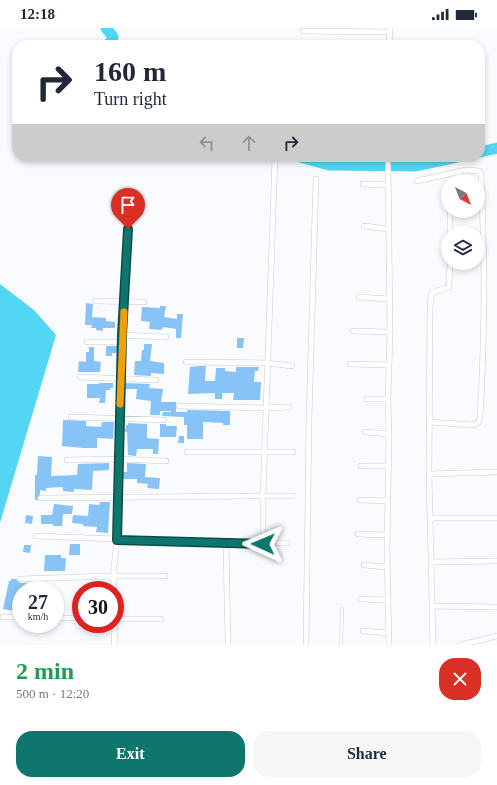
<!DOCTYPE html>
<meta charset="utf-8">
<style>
body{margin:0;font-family:"Times New Roman",serif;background:#f6f6f7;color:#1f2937;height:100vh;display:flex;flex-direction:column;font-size:15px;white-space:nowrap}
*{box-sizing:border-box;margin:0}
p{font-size:13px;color:#747a83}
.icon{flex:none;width:22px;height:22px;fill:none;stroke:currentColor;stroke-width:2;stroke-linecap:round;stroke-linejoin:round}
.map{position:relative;height:617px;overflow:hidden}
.side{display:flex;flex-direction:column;background:#fff;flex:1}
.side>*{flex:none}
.banner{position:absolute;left:12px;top:12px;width:473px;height:122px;border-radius:16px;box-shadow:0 2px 6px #0003;background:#fff;color:#1f2937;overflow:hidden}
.needle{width:26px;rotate:138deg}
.fabs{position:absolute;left:441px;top:146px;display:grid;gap:8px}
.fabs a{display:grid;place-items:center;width:44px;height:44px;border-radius:50%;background:#fff;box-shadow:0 2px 6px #0003;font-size:20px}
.speed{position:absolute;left:12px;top:553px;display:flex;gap:8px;font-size:20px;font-weight:700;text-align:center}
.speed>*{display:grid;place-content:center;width:52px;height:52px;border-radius:50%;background:#fff;box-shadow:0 2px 6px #0003;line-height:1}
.speed small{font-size:10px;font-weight:400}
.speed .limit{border:6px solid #d22;background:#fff;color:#111}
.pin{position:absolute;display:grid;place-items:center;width:34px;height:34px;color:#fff;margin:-41px -17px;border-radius:50% 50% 50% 0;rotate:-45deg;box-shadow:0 0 4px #0007}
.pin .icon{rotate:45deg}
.me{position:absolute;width:44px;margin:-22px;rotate:271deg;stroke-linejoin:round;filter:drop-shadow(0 0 3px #0008)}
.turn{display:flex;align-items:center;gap:14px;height:84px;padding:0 16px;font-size:18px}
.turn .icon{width:52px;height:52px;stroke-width:2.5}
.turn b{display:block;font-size:28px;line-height:34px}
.lanes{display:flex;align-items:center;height:38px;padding:0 16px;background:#0003;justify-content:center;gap:20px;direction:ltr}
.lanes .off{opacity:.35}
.round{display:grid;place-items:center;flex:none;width:42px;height:42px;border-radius:16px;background:#f6f6f7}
.head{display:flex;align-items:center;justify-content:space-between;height:68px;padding:0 16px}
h1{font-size:24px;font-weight:700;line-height:30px;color:#1e9e55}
.action{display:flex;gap:8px;margin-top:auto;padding:8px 16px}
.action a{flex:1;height:46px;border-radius:16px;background:#0f766e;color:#fff;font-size:16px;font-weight:700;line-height:46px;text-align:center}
.action a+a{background:#f6f6f7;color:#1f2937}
.status{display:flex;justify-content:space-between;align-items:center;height:28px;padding:0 20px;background:#fff;direction:ltr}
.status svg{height:11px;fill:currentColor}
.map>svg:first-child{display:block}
.water{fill:#53d5f4}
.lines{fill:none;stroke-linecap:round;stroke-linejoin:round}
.river{stroke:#53d5f4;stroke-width:11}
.building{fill:#88c3f7}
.lane-casing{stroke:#c8cad0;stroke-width:3.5}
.street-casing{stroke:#c8cad0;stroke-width:6}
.lane{stroke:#fff;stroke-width:2.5}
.street{stroke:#fff;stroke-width:5}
.route-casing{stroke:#0a4d48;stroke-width:10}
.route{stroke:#0f766e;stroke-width:7}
.slow{stroke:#f59e0b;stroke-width:7}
</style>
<div class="status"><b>12:18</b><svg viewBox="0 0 49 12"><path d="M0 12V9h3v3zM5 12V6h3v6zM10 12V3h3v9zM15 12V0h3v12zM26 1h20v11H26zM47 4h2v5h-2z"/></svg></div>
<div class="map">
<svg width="497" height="617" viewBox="0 0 497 617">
<rect width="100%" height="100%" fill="#fafbfe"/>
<path class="water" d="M0,256L34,282L56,307L0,495Z"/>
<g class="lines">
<path class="river" d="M106,0L113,9L111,14L107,17
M480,124L497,120
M300,129L329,137L415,138L457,129"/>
</g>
<path class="building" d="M86,275L93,276L92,289L106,290V293L115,294V300H103V303L96,302V300H91L92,297H85Z
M160,278H166L164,289L177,291V286H183L181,310H176V301L163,299L162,302L149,301L150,294L141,293L142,279L160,280Z
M237,310H244L243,320H237Z
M144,316H152L150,333L164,335V346L151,345V348L134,347L135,333H141L142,322H144Z
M106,318H117V325H112V328H106Z
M89,319H94V333L101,334L100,344H78L79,333L86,334V324H89Z
M199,338H206L205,353H215L216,340H225V343L236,344V339H259L258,343H255L254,354H261L260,372H233L234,365H222V371H215V365L188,366L190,339Z
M99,355H113V360H110V362H106L105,375H99L100,370H87V356H99Z
M125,355L150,356L149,360L163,361L161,374H176V384H187V382L230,383V397H223V395L203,394V411H187V397H184V389L162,388L163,384H171V383H160V387H150L151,373L136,371L137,361H125Z
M63,392L86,393V398L101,399L102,394H114L113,411L97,410V420H84L62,418Z
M128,395L147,396V410L159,411L158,426H153V421H137L136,428L128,427L127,404H125L126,397H128Z
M160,396H166V398H177L176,409H160Z
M179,408H184V415H178Z
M38,428L52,429L51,448L77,447L78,436L109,435V442L93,443L92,462L74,461V464L63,463V459L46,460V463L40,462V466L37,470L38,472H35V447H37Z
M127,435L146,436L145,449L160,450L159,461L147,460L148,456L137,455V451H122L123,444H127Z
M100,474H110L108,505L96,504L97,499L83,498V496L72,495L73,487L88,488L89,476L99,477Z
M54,476L73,478L72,486H63L62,498H53V496H41V487H52Z
M26,487L33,488L32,496L25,495Z
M70,516H80V527H69Z
M24,517H31L30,525L23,524Z
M45,527H61V530H66L65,543H44Z
M11,551H16L20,555H33L32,562H21V579H16L15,583L3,581L9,553H11Z"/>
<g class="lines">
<defs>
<path id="lane" d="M341,617L342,581"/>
<path id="street" d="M303,3L390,4
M389,17L390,0
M388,129L390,304L388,371L389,406L387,523L389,617
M417,153L466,142L479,143L481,147C485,228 485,309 480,390L479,394L473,397L429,394
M363,156L388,157
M364,198L388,201
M450,205V183
M359,269L389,271
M96,273L144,274
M353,303L390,304
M122,307L166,309
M87,314H122
M186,334L267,335L292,338
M350,336L389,337
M80,349L156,352
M367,371H388
M179,378L267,380L289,379
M71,389L164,392
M365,404L389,406
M187,424H293
M67,432L119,431L166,433
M361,438H388
M429,446L497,444
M41,470L263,468H292
M360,472L388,473
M430,490H497
M358,506L387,507
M36,508L226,515H287
M226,515L228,617
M263,516V468L275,129
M431,534L497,533
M364,537L387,539
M20,551L113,548H165
M114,562L113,548L117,512L122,307L128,201
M361,571L388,572
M432,578L497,579
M3,589H21
M55,590H81
M115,591H161
M363,603L389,605
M114,617L115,596
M306,617L309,390L316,151
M433,617L429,446L430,281L431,267L433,264L449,259L450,235
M461,617L497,608"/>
</defs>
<use href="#lane" class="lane-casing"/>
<use href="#street" class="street-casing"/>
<use href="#lane" class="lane"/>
<use href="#street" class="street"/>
</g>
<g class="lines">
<defs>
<path id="route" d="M128,201L122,307L117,512L263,516"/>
</defs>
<use href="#route" class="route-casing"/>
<use href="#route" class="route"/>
<path class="slow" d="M120,376L124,284"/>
</g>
</svg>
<div class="fabs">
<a><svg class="needle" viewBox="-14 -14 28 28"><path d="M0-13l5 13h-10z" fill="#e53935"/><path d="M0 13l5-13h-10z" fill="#747a83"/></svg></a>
<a><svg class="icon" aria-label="layers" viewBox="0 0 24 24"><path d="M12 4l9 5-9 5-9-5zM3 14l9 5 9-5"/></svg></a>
</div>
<div class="speed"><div>27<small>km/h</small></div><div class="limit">30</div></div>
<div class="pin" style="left:128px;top:201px;background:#d93025"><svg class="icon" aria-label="arrive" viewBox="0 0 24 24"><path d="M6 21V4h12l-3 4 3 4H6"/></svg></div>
<svg class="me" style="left:263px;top:516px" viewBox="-20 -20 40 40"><path d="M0-17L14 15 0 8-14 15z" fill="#0f766e" stroke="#fff" stroke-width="4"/></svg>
<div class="banner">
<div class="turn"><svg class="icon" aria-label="right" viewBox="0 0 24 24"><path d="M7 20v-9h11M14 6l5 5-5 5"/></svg><div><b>160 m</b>Turn right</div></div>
<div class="lanes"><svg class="icon off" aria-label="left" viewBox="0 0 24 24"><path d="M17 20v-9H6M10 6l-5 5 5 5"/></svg><svg class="icon off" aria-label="ahead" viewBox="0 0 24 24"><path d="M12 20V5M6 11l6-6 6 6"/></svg><svg class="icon" aria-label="right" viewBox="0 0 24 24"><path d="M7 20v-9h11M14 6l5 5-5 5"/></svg></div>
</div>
</div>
<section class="side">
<div class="head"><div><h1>2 min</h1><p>500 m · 12:20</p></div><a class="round" style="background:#d93025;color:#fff"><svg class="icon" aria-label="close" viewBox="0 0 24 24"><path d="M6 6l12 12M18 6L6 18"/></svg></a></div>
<div class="action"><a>Exit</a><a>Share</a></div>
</section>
